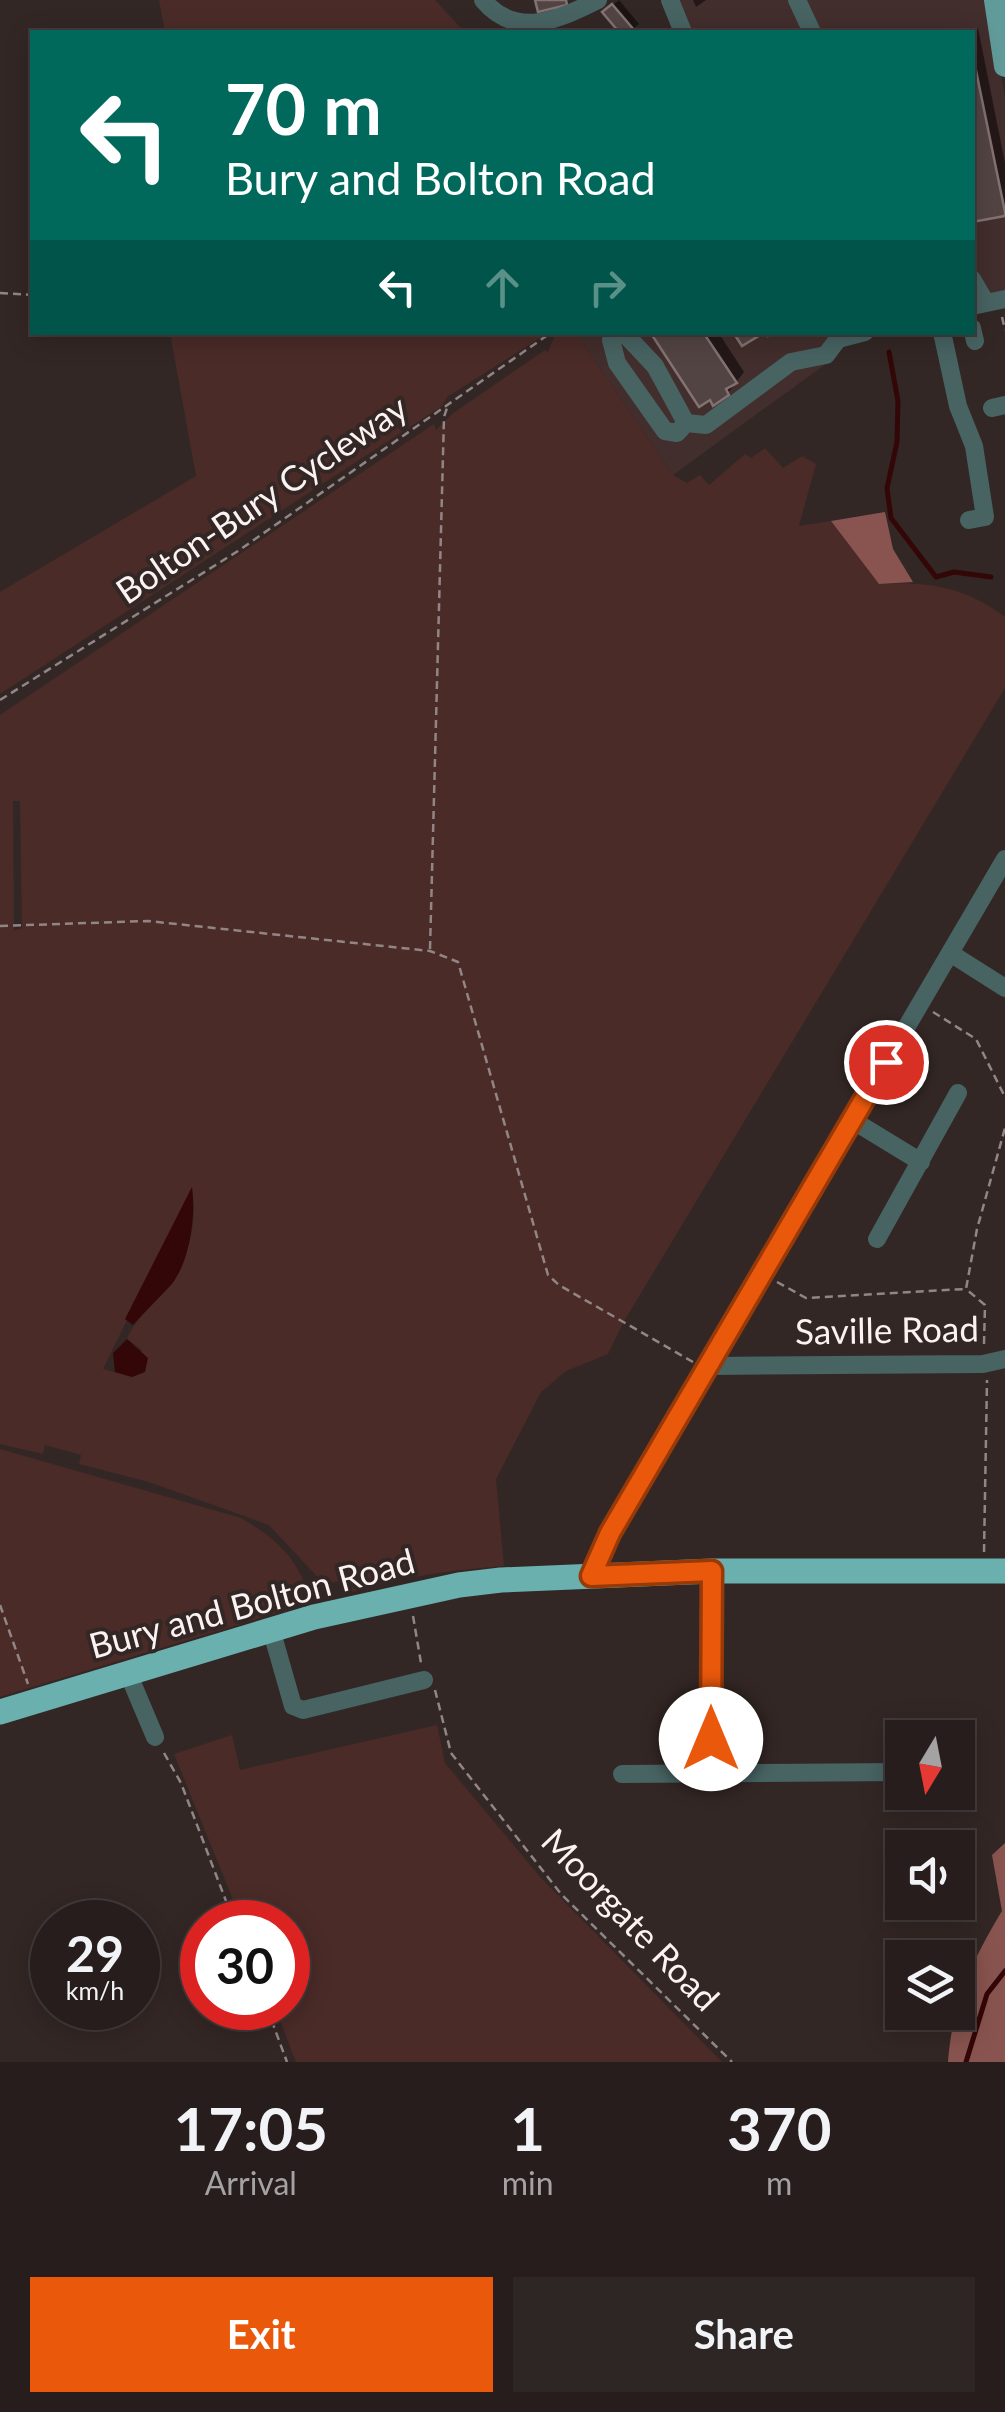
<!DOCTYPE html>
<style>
body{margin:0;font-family:Lato,sans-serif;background:#2e2625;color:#f1f3f6;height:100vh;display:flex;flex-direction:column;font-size:38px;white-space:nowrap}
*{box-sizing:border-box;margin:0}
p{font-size:32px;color:#a4a2a3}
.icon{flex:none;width:55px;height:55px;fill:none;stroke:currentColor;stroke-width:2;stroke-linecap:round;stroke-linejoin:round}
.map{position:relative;height:2062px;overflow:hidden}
.drawer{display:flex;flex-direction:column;background:#261d1c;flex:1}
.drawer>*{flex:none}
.guide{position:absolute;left:30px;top:30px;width:945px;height:305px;border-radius:0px;box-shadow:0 5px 25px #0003,0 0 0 2px #423b3b;background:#00695c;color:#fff;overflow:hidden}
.needle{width:65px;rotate:190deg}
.tools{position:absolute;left:885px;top:1720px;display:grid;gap:20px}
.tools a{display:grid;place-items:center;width:90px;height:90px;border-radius:0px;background:#261d1c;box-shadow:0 5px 25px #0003,0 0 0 2px #423b3b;font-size:50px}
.speed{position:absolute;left:30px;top:1900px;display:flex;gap:20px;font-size:50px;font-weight:700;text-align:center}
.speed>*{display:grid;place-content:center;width:130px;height:130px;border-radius:50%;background:#261d1c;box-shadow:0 5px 25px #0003,0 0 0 2px #423b3b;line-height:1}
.speed small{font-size:25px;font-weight:400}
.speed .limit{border:15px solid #d22;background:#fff;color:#111}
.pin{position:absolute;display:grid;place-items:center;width:85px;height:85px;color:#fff;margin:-42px;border:5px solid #fff;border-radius:50%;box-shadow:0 2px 10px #0007}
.me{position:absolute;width:110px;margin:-55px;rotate:0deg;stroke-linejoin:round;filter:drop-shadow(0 0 8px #0008)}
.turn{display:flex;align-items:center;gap:35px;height:210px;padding:0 30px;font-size:45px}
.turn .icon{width:130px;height:130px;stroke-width:2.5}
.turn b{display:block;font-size:70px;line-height:85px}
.lanes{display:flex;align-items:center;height:95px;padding:0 30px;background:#0003;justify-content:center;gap:50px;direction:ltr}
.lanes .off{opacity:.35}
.eta{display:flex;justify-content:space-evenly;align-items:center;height:170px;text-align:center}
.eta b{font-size:60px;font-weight:700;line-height:70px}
.cta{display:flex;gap:20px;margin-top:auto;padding:20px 30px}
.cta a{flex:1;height:115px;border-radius:0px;background:#ea580c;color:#fff;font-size:40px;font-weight:700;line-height:115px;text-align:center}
.cta a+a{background:#2e2625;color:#f1f3f6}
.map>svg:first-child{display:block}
.built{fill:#422e2c}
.green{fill:#4a2b28;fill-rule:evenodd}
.forest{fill:#89544f}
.water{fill:#330607}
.shadow{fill:#0007}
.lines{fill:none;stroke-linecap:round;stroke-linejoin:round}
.stream{stroke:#330607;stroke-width:5}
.building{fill:#524442;stroke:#827271;stroke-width:2.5}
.path{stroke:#918685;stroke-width:2.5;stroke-dasharray:8 5;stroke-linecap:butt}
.minor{stroke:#476362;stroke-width:18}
.major{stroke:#609a99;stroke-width:22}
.highway{stroke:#69b0af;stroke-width:25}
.route-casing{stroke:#983908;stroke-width:25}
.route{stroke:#ea580c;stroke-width:18}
.labels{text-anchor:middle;stroke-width:8;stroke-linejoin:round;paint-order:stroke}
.street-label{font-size:35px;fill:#fbf2f1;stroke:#332725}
</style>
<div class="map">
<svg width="1005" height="2062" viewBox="0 0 1005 2062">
<rect width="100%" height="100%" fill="#332725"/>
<path class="built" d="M679,0H988L1005,97V292L973,299L972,32H691Z
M576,333H831L834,358L673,475Z"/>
<path class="green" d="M159,0H435L460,27L461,32H165Z
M170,333H548L447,397L442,406L0,694V592L196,476Z
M556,333H576L673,475L687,483L700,475L709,485L745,454L751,458L765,448L783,468L802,456L816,464L799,526L831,521L879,584C927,581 966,587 1005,617V688L623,1323L608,1354L566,1371L541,1392L496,1479L504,1566C449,1570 399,1577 346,1594L343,1580L325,1585L269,1525L149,1482L79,1464L81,1455L45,1445L43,1454L0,1444V715L434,424L436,430L452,414L545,350L548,352ZM13,801H20L22,928L14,931ZM191,1189C199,1216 189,1257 172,1281C158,1302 137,1315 127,1339L142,1350L132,1377L103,1369Z
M0,1449L241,1518C272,1536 295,1554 307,1590L296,1581L302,1590L286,1595L293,1608L0,1697Z
M437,1725L445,1763L541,1878L722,2062H296L275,2008H288V1922H242L174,1754L232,1735L240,1770Z"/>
<path class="forest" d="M885,512L893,549L913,582L879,584L831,521Z
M1005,1843V2062H948C952,2005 972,1960 1002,1911L992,1855Z"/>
<path class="water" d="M192,1187C196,1215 190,1262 171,1285C159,1298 145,1311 133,1325L125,1319Z
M127,1339L148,1358L145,1372L132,1377L115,1372L113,1353Z"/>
<path class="shadow" d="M619,0L639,24L629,32H623L605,12Z
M693,0H706L696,7Z
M978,28L1005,163V214L972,220V32H958Z
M653,332H718L744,372L728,393Z"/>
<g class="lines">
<path class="stream" d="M889,352L898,401L897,442L887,488L891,518L936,577L954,572L991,577
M966,2062L987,1994L1005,1971"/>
</g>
<path class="building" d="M535,0H566L567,5L538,12Z
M612,4L635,31L633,32H619L602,12Z
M972,51L1005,212V216L972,222Z
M650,332H703L737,383L726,389L729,395L713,406L710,400L699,407Z
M733,332H767V336L762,334L742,346Z"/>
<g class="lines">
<path class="path" d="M0,293L32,295
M1002,317L1005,330
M0,700L238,551L552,332
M0,926L148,921L430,951L458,962L548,1275L559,1285L693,1362
M430,949L444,417L447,408
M933,1012L976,1039L1005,1097
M777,1282L806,1298L965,1289
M984,1344L985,1305L966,1289L977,1229L1005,1128
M984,1552L987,1380
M0,1605L28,1684
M413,1616L421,1663
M435,1690L451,1753L561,1894L732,2062
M164,1753L181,1783L234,1922
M267,2008L287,2062"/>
<path class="minor" d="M483,0C516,40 560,19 598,0
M670,0L683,32
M797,0L812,32
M972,279L986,303
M972,306L1005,299
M972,328L975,341
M615,332L611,340L617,363L665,431L677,433L686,423
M623,332L655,366L686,423L706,425L791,362L826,355L838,339L865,332
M942,332L958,406L974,446L985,517L969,520
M992,408L1005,405
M950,953L1005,988
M852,1120L921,1162
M877,1239L958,1093
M710,1366L983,1364L1005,1359
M591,1575L610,1533L1005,859
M271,1629L293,1706L303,1710L424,1680
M128,1673L155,1737
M711,1773L712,1571
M622,1774L902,1772"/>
<path class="major" d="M995,0L1005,66"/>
<path class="highway" d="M0,1712L314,1617L459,1585L501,1580L712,1571H1005"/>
</g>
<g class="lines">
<defs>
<path id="route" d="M711,1739L712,1571L591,1576L610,1533L886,1062"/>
</defs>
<use href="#route" class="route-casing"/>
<use href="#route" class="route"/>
</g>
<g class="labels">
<g class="street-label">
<text transform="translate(262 500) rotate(-34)" y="12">Bolton-Bury Cycleway</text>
<text transform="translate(887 1331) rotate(-1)" y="12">Saville Road</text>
<text transform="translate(252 1604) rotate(-15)" y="12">Bury and Bolton Road</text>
<text transform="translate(630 1920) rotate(46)" y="12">Moorgate Road</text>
</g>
</g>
</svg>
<div class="tools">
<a><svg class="needle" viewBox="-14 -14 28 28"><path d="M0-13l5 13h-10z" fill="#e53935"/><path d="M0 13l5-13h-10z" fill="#a4a2a3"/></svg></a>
<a><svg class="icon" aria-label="sound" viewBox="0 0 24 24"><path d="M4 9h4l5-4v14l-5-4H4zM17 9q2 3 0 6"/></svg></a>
<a><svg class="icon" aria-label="layers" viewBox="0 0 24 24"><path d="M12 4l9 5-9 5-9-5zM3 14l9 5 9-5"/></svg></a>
</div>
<div class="speed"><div>29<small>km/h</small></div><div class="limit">30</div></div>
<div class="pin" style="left:886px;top:1062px;background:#d93025"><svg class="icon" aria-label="arrive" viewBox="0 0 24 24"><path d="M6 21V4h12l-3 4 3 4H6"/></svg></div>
<svg class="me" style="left:711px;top:1739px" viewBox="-20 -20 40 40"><circle r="19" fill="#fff"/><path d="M0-13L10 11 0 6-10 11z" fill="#ea580c"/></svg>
<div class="guide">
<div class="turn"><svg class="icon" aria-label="left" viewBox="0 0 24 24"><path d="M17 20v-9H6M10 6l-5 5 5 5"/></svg><div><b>70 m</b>Bury and Bolton Road</div></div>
<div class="lanes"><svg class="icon" aria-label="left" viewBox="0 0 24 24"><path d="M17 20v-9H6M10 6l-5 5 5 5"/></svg><svg class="icon off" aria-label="ahead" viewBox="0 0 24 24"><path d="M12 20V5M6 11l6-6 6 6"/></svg><svg class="icon off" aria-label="right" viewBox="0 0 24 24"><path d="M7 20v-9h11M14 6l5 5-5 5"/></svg></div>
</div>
</div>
<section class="drawer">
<div class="eta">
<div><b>17:05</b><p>Arrival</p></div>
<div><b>1</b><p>min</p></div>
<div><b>370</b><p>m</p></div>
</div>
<div class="cta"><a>Exit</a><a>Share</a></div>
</section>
